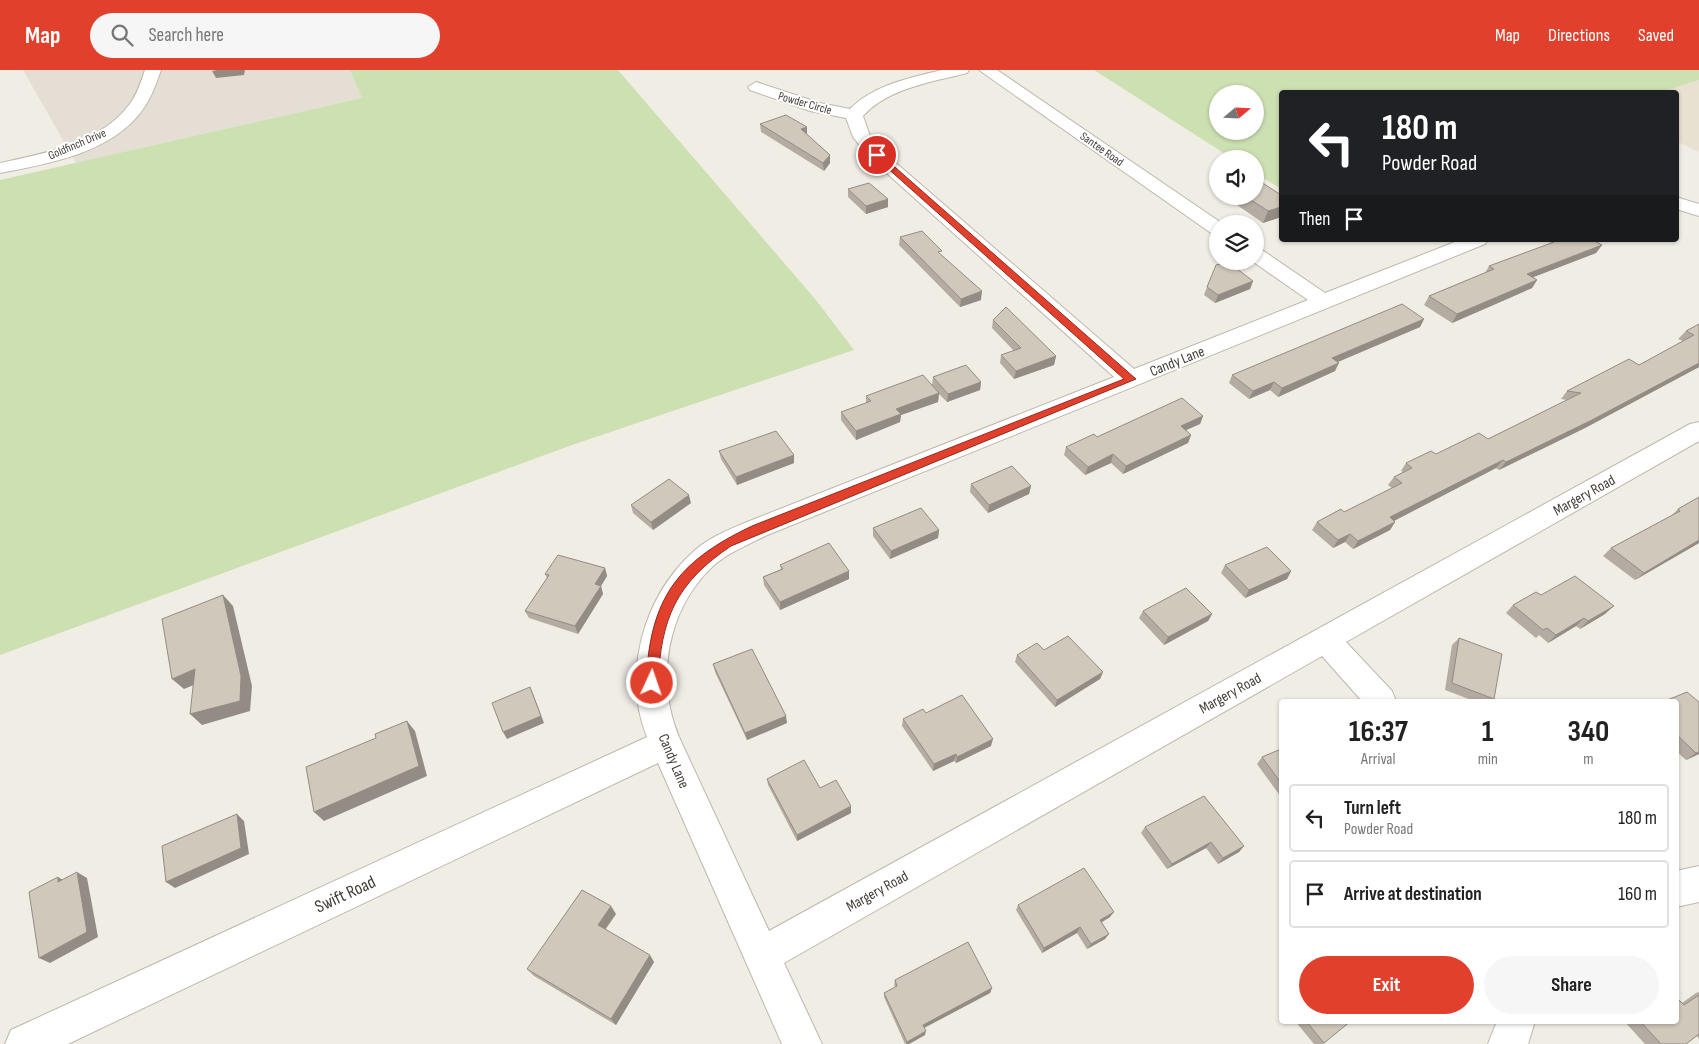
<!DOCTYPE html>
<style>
body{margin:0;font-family:"Sofia Sans Condensed",sans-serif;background:#f6f6f6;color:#222;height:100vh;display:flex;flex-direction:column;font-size:19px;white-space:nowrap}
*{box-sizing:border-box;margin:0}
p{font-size:16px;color:#767676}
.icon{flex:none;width:28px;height:28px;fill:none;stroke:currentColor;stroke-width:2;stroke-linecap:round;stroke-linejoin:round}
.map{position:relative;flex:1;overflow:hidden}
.panel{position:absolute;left:1279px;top:629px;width:400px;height:325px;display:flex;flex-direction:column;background:#fff;border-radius:5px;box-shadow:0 1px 4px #0004}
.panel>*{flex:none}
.banner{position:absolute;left:1279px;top:20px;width:400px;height:152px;border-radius:5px;box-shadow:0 1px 4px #0004;background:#202124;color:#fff;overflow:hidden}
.needle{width:32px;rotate:71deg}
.tools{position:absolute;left:1209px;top:15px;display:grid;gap:10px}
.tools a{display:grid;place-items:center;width:55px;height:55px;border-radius:50%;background:#fff;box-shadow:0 1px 4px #0004;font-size:25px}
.pin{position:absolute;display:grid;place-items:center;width:42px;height:42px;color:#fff;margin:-21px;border:2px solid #fff;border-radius:50%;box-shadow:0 1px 5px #0007}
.me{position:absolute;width:55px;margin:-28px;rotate:3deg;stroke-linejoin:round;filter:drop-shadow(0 0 4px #0008)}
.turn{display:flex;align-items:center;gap:18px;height:105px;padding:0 20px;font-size:22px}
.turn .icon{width:65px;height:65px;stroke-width:2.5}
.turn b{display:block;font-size:35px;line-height:42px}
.then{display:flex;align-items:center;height:48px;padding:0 20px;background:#0003;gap:10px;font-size:19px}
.eta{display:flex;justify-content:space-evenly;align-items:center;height:85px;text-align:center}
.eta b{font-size:30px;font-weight:700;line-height:35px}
.cta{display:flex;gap:10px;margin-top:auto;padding:10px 20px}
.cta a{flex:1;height:58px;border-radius:30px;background:#e1412c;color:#fff;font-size:20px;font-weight:700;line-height:58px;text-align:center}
.cta a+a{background:#f6f6f6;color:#222}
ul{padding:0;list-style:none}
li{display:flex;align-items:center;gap:15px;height:68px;margin:0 10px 8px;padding:0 10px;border:2px solid #e0e0e0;border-radius:5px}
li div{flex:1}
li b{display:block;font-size:19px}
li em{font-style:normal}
header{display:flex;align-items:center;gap:30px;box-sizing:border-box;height:70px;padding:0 25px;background:#e1412c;color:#fff}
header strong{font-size:24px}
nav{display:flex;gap:28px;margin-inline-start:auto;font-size:18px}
.search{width:350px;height:45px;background:#f6f6f6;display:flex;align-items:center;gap:12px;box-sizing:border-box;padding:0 18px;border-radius:28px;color:#767676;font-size:19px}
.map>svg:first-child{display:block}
.residential{fill:#e4ded4}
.education{fill:#e8e1d1}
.green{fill:#cde0b2;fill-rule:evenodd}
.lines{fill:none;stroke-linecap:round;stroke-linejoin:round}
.minor-casing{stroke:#beb7ac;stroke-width:2}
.minor{fill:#fff;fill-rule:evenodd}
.wall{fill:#b4aca2}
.shaded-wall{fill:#928c84}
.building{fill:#d1c8bc;stroke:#928c84}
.route{fill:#e1412c;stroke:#922a1d}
.labels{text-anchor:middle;stroke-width:4;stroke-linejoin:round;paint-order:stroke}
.far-street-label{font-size:12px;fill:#423d36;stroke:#fff}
.street-label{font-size:15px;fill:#423d36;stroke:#fff}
.near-street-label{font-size:18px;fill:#423d36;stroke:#fff}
</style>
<header>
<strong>Map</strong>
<div class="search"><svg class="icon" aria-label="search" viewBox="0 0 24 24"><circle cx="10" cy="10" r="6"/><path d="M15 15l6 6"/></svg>Search here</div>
<nav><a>Map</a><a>Directions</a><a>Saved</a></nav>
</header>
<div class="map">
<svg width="1699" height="974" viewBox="0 0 1699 974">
<rect width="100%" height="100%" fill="#f0ede5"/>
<path class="residential" d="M23,0H350L362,28L76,93Z"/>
<path class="education" d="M1699,10V82L1676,71V22H1661Z"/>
<path class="green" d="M350,0H618L816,230L854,280L572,375L0,585V110L362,28Z
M1094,0H1699V10L1661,22H1281L1280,118L1255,103V89H1233ZM1218,24H1255V61H1218Z"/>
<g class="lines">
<defs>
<path id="minor" d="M145,0H161C156,14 151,29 141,42C110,83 48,94 0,103V93C43,84 101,73 129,35C137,25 141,12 145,0Z
M942,0H969L967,3C932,12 888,18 863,46L870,66L896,93L1134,299L1308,230L1252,191H1255V178L1262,180L1325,223L1460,170H1488L1485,174L765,466C748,475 727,483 712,497C667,540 655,610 679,667L769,861L1690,354L1699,352V371L1346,572L1392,621L1396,631H1362L1322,586L784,893L822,974H782L658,693L68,974H5L11,960L647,667C622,605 643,527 693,482C708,468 728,460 747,452L1114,307L872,90L853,67L846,48L810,41L750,20L748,17L756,12L820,33L850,39C873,15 910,8 942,0Z
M979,0H997L1223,154H1218V165L1211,163Z
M1676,127L1699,134V146L1676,139Z
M1699,796V832L1676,837V801Z
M1497,951H1535L1528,974H1488Z"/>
</defs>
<use href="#minor" class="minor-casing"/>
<use href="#minor" class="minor"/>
</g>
<path class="wall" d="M760,54L807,65L830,85V93L824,101L761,62Z
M848,119L888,137L866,144L848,127Z
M1281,125V147L1263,153L1224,126H1255Z
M900,167L942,186L981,230L960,237L899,175Z
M1551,171L1602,175L1596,183L1533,207L1537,210L1532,218L1452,253L1424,235L1429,226L1485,203L1489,196L1549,174Z
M1253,211L1250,219L1215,233L1204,225L1207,217Z
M1424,249L1420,257L1338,292L1335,301L1278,327L1270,320L1249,329L1229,313L1232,305Z
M993,250L1056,286L1054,295L1014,309L1000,293L1001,285L1014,281L992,258Z
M1699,254V297L1585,358L1499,400L1496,398L1394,451L1395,452L1390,460L1353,479L1345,472L1333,478L1312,460L1317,452L1344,442L1392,418L1388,415L1394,407L1403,402L1401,401L1406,393L1488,369L1567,330L1561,329L1567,321L1639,295L1683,271L1678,269L1686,261Z
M933,307L981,312L980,320L947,332L939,324L938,332L901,345L900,352L856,370L841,350V342L866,333V326L932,315Z
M1203,346L1200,354L1186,360L1191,365L1188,373L1123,404L1111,393L1085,405L1064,385L1066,377L1097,367Z
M719,381L794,393L737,415L721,389Z
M971,414L1031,416L1029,424L988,443L970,422Z
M1699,427V473L1635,510L1603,486L1611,478L1671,446L1678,439Z
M691,433L653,460L633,443L631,435Z
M873,458L939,460L938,468L890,489L873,466Z
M780,495L849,509L780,540L764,515L763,507L781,499Z
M1225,495L1291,501L1287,509L1245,528L1221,503Z
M605,498L607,506L601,516L603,524L578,564L529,548L525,541L547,508L545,504Z
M1541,525L1605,544L1580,559L1576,556L1548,573L1539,565L1536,568L1506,543L1513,535Z
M1143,541L1212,544L1208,551L1164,575L1139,548Z
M1459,568L1494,629L1492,631H1474L1445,620L1452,575Z
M1044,580L1103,602L1100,609L1055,637L1015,592L1017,585Z
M713,594L787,653L747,670L715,602Z
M1676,631L1699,632V684L1686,690L1676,681Z
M926,643L991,676L956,693L954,691L933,701L902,656L903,649Z
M1281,679V727L1257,694L1262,687Z
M767,709L820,718L851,743L797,771L768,715Z
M1145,757L1244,776L1239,782L1218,794L1206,778L1167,799L1141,763Z
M1018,835L1110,847L1102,852L1105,869L1087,879L1077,863L1042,883L1016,840Z
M616,844L606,859L654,892L616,955L534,906L527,899Z
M895,910L992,918L990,923L924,958L925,965L909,974H905L884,927V923L895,917L894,915Z
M1699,922V969L1697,966L1686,974H1645L1624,951H1676L1682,933L1696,923Z
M1295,951H1351L1323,974H1314Z"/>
<path class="shaded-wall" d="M217,0H245L244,5L216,8L212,1Z
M807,57V65L801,59Z
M830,85V93L824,101L823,93Z
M888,129V137L866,144V136Z
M1281,137V147L1263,153L1268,141Z
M1602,175L1596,183L1521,212L1527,204Z
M1537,210L1532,218L1452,253L1457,244Z
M1253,211L1250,219L1215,233L1218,225Z
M982,221L981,230L960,237L961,229Z
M1424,249L1420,257L1328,296L1332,288Z
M1056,286L1054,295L1014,309L1016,301Z
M1339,293L1335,301L1278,327L1282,318Z
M1699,293V297L1585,358L1499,400L1506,392Z
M981,312L980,320L947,332L948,324Z
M1274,312L1270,320L1249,329L1253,321Z
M939,323L938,332L901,345L900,352L856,370V361L896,339Z
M1203,346L1200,354L1177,364L1181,356Z
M1191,365L1188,373L1123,404L1126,396Z
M1113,384L1111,393L1085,405L1088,397Z
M794,385V393L737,415L736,407Z
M1503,390L1496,398L1384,456L1390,447Z
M1031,416L1029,424L988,443L989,435Z
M689,425L691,433L653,460L651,452Z
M1395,452L1390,460L1353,479L1358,471Z
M939,460L938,468L890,489L891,481Z
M1350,464L1345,472L1333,478L1338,470Z
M1699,470V473L1635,510L1644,503Z
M605,498L607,506L601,516L603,524L578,564L575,556L595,514Z
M849,501V509L780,540V532Z
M1291,501L1287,509L1245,528L1249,520Z
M223,525L233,536L252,616L250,641L202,655L190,644Z
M1614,536L1605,544L1580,559L1588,551Z
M1212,544L1208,551L1164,575L1168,567Z
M1584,548L1576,556L1548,573L1556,565Z
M195,599L206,610L184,619L172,609Z
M1103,602L1100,609L1055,637L1057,630Z
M530,617L533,624L544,653L507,669L503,662Z
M786,646L787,653L747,670L745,663Z
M407,651L415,661L427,706L324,751L314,742Z
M993,669L991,676L956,693L957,687Z
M1699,682V684L1686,690L1696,683Z
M956,684L954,691L933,701L934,694Z
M851,736V743L797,771V765Z
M237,744L244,751L249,784L175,818L166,812Z
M1211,772L1206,778L1167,799L1172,794Z
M1244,776L1239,782L1218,794L1223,788Z
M77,802L87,808L98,867L50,893L39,888Z
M58,807L68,813L58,812Z
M611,836L616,844L603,862L598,855Z
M1114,842L1110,847L1097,855L1100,850Z
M1080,857L1077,863L1042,883L1044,878Z
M1109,864L1105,869L1087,879L1091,874Z
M650,885L654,892L616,955L611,949Z
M992,918L990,923L922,959L923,955Z
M926,961L925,965L909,974H906L907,972Z"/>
<path class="building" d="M786,45L807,57L801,59L830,85L823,93L760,54Z
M1255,108L1281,125V137L1268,141L1245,126H1255Z
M869,113L888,129L866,136L848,119Z
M922,161L942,181L938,182L982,221L961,229L900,167Z
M1553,170H1593L1602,175L1527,204L1537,210L1457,244L1429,226L1494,199L1489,196L1554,172L1551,171Z
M1228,192L1253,211L1218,225L1207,217L1216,195Z
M1402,234L1424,249L1332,288L1339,293L1282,318L1274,312L1253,321L1232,305Z
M1006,237L1056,286L1016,301L1001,285L1021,278L993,250Z
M1699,254V293L1592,350L1506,392L1503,390L1390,447L1395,452L1358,471L1350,464L1338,470L1317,452L1341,439L1344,442L1402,413L1394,407L1412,398L1406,393L1431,381L1436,384L1479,363L1488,369L1581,323L1567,321L1629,289L1639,295L1694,265L1686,261Z
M966,295L981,312L948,324L933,307Z
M923,305L939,323L896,339L901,344L856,361L841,342L871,331L866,326Z
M1182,328L1203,346L1181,356L1191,365L1126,396L1113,384L1088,397L1066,377L1094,364L1097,367Z
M776,361L794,385L736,407L719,381Z
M1012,396L1031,416L989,435L971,414Z
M669,409L689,425L651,452L631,435Z
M1699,427V470L1644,503L1611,478L1680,441L1678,439Z
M921,438L939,460L891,481L873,458Z
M829,473L849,501L780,532L763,507L783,499L780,495Z
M1267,477L1291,501L1249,520L1225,495Z
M558,485L605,498L595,514L601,516L575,556L525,541L549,505L545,504Z
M1575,506L1614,536L1588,551L1584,548L1556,565L1547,558L1543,560L1513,535L1536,522L1541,525Z
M1186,518L1212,544L1168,567L1143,541Z
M223,525L241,606L240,631L190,644L195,599L172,609L162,549Z
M1068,566L1103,602L1057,630L1017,585L1037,573L1044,580Z
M1459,568L1502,584L1494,629L1452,613Z
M752,579L786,646L745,663L713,594Z
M530,617L541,646L503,662L492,633Z
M1687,622L1699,632V682L1696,683L1676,664V631H1665Z
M962,625L993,669L957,687L956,684L934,694L903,649L923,639L926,643Z
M407,651L419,696L314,742L306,697L376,668L375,664Z
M1281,679V713L1262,687Z
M804,690L820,718L836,710L851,736L797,765L767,709Z
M1204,726L1244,776L1223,788L1211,772L1172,794L1145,757Z
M237,744L241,778L166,812L162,776Z
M1084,798L1114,842L1100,850L1109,864L1091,874L1080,857L1044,878L1018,835Z
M77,802L87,862L39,888L29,822L58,807V812Z
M582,820L611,836L598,855L650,885L611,949L527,899Z
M968,872L992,918L923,955L926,961L907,972L884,923L897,916L895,910Z
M1699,925V964L1686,974H1661L1640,951H1676V927L1684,935Z
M1306,951H1351L1324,973Z"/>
<path class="route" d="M875,84H880L1136,309L731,476C676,513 661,548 658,613L652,619L647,617L646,613C650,529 676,492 752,456L1124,309L875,87Z"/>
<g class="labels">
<g class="far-street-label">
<text transform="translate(805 33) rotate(16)" y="4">Powder Circle</text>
<text transform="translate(77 74) rotate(-23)" y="4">Goldfinch Drive</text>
<text transform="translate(1102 79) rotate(35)" y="4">Santee Road</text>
</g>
<g class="street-label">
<text transform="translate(1177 291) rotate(-22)" y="5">Candy Lane</text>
<text transform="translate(1584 425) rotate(-29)" y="5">Margery Road</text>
<text transform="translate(1230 623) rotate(-29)" y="5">Margery Road</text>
<text transform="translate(674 691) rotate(67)" y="5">Candy Lane</text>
<text transform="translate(877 821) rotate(-29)" y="5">Margery Road</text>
</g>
<g class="near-street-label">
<text transform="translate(345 824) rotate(-25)" y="6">Swift Road</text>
</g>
</g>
</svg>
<div class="tools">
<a><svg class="needle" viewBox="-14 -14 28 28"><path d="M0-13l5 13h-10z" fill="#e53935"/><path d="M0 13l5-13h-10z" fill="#767676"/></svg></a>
<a><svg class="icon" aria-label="sound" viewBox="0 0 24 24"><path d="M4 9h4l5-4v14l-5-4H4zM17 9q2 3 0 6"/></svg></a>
<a><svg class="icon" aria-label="layers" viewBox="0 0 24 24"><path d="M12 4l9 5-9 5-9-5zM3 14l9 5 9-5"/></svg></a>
</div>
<div class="pin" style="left:877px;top:85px;background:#d93025"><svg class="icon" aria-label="arrive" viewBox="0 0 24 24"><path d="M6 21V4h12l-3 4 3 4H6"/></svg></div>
<svg class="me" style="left:652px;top:613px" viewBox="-20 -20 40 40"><circle r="17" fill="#e1412c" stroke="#fff" stroke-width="3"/><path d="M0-11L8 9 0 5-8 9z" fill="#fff"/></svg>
<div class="banner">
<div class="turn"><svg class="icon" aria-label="left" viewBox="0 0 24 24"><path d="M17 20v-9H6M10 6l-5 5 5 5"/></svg><div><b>180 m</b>Powder Road</div></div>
<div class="then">Then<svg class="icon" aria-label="arrive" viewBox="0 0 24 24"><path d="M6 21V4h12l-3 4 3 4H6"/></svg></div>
</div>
<section class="panel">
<div class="eta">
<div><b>16:37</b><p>Arrival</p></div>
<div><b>1</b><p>min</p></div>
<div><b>340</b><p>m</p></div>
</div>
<ul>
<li><svg class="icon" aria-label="left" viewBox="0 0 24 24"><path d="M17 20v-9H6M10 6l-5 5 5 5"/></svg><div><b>Turn left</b><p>Powder Road</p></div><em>180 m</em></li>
<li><svg class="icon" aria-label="arrive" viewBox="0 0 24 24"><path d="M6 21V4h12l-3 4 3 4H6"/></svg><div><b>Arrive at destination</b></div><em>160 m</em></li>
</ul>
<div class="cta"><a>Exit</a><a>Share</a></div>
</section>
</div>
